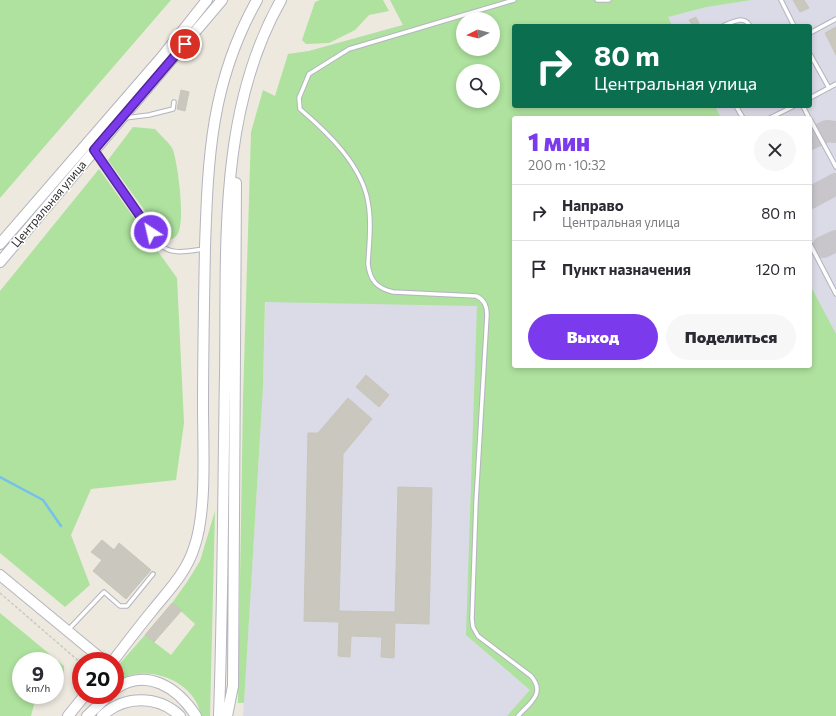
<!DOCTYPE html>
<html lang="ru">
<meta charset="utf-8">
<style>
body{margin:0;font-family:Commissioner,sans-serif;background:#f7f7f7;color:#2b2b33;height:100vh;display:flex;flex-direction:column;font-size:15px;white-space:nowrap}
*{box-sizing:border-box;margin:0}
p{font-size:13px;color:#7c7c81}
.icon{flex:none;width:22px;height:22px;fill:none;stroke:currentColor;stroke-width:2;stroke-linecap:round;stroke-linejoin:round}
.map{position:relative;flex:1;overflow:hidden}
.panel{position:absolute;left:512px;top:116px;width:300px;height:252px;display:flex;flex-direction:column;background:#fff;border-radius:4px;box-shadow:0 2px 6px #0003}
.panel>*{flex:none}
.banner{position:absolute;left:512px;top:24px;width:300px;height:84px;border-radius:4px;box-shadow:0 2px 6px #0003;background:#0b6e4f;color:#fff;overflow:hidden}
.needle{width:26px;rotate:264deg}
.fabs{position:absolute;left:456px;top:12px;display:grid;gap:8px}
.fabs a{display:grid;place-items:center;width:44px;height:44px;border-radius:50%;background:#fff;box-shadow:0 2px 6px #0003;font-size:20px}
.speed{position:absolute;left:12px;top:652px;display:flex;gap:8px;font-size:20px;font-weight:700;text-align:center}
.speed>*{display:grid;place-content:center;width:52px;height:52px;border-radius:50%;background:#fff;box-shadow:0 2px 6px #0003;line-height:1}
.speed small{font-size:10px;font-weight:400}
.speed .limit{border:6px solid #d22;background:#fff;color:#111}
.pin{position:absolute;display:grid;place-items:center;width:34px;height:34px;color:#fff;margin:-17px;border:2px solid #fff;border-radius:50%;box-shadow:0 1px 4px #0007}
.me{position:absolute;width:44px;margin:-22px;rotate:325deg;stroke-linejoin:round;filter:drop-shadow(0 0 3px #0008)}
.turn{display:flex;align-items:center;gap:14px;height:84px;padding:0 16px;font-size:18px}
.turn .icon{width:52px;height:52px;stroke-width:2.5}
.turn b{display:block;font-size:28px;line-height:34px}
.round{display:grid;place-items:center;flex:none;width:42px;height:42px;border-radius:21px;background:#f7f7f7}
.overview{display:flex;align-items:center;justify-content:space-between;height:68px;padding:0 16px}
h1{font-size:24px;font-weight:800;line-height:30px;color:#7c3aed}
.primary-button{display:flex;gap:8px;margin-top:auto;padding:8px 16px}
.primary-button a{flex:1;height:46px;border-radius:24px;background:#7c3aed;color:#fff;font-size:16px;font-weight:800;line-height:46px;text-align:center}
.primary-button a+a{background:#f7f7f7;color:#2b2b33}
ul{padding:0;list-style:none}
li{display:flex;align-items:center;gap:12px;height:56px;padding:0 16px;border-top:1px solid #e1e1e2}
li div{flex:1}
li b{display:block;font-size:15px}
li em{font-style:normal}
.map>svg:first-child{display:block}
.airport{fill:#dadbe6;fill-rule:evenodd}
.green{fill:#aee29e;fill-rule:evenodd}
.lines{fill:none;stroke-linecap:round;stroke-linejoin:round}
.stream{stroke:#76c0ec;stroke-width:2.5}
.taxiway{stroke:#c8c6ca;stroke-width:22}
.building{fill:#c9c7be;stroke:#c9c5b9}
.lane-casing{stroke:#b3b4bf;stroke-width:5.5}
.secondary-casing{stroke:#b3b4bf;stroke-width:12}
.path{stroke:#c8c8c8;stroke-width:1.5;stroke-dasharray:3 2;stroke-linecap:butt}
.lane{stroke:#fff;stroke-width:3.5}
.secondary{stroke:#fff;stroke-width:10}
.route-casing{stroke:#51269a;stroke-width:10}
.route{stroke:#7c3aed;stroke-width:7}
.labels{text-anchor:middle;stroke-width:3;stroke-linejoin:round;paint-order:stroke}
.street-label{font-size:12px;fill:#2c2c2c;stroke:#fff}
</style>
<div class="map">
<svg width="836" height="716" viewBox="0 0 836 716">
<rect width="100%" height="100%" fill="#ede9df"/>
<path class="airport" d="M390,0H836V716H243L263,387L268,208L288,54L309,51L403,25ZM463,19H493V49H463ZM514,26H810V106H514ZM463,71H493V101H463ZM514,118H810V366H514Z"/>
<path class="green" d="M0,0H171L0,198Z
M320,0H383L389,11L369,15L355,30L329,43L306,44L302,40L315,2Z
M390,0H751L706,7L668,17L672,26H514V106H715L721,118H514V366H810V285L836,334V716H507L530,690L466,635L477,306L265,302L263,387L244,703H238L243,399L251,132L263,90L275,96L288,54L309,51L403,25ZM463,19H493V49H463ZM463,71H493V101H463Z
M133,127L155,129C160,135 170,143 173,150C178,165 186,223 177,235C174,239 170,240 166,240L108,160Z
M99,169L177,278L184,423L176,480L91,489L71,535L90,585L65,607L0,553V291Z
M215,511L210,716H201C195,679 144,662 115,682V669L145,635L171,655L195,624L172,603L187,582L200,561Z
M0,613L64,666V681L55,689V661H21V695H45L35,701L31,716H0Z"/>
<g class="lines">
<path class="stream" d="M0,477L43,500L61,526"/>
<path class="taxiway" d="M810,139L827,131L836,132
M810,198L836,184
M823,247L836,241"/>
</g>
<path class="building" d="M793,0H804L809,8L800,12Z
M696,17L700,26H693L689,20Z
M836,27V55L825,33Z
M181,90L189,92L185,111L177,109Z
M366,375L389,395L379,407L356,387Z
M348,398L372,419L343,454L339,611L395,612L398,487L432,488L429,624L395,623L394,658L381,657L382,637L351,636L350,657L338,656L339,622L304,621L308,433H318Z
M102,540L114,550L119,543L151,570L126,599L93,571L102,560L91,552Z
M172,603L182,610L154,642L145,635Z"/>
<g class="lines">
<defs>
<path id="lane" d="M514,0L349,49L309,74L299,98L300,109C327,132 362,165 368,202C372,222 369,244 368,264C370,281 377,288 393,292L476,296C484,299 487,306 487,315L476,502L472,619L473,627L478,636L531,676C546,693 530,703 518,716
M597,0H609
M781,0L794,26
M723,26C732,22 744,15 750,26
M810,33L836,19
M810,54L829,88
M810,98L836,84
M736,106L743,118
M803,106L809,118
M125,118L149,115L173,109L174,102
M770,118L794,106
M810,119L836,167
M96,152L159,244C172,256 188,251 204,249
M810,244L836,294
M68,630L104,592L120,606H127L153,574"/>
<path id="secondary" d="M0,244L161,58L207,0
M0,262L222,0
M0,575L104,661
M113,661C126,644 138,628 152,611C168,591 186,573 194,548C207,512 203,447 203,409C203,355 204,301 205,247C208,156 211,82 257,0
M115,689C147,667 178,688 196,716
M68,716L85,695
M87,716L109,695
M102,716C124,695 158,695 180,716
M219,716C223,602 223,488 225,374C227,248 217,113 281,0
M227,716L233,686L236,183"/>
</defs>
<use href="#lane" class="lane-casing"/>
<use href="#secondary" class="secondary-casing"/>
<path class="path" d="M0,593L81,663"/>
<use href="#lane" class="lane"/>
<use href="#secondary" class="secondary"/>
</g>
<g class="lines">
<defs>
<path id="route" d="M151,232L94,150L185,44"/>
</defs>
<use href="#route" class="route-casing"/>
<use href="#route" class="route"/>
</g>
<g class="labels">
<g class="street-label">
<text transform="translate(49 204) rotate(-50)" y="4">Центральная улица</text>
</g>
</g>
</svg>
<div class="fabs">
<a><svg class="needle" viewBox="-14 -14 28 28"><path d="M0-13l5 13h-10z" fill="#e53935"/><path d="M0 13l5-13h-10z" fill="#7c7c81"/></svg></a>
<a><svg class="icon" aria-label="search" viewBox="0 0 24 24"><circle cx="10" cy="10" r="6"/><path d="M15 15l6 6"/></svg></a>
</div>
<div class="speed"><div>9<small>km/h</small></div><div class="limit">20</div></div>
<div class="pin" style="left:185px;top:44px;background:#d93025"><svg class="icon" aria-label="arrive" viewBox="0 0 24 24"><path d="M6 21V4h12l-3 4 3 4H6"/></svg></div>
<svg class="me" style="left:151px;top:232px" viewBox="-20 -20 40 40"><circle r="17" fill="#7c3aed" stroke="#fff" stroke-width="3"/><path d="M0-11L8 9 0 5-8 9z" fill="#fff"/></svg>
<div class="banner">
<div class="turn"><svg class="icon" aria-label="right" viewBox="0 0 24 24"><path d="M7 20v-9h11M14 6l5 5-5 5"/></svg><div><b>80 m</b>Центральная улица</div></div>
</div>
<section class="panel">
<div class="overview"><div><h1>1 мин</h1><p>200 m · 10:32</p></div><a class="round"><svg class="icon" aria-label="close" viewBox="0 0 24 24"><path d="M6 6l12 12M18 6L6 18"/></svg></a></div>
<ul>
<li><svg class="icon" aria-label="right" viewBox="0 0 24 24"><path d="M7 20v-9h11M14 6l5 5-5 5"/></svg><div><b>Направо</b><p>Центральная улица</p></div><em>80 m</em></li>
<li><svg class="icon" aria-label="arrive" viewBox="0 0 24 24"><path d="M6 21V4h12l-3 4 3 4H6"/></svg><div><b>Пункт назначения</b></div><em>120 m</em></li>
</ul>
<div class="primary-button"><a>Выход</a><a>Поделиться</a></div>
</section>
</div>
